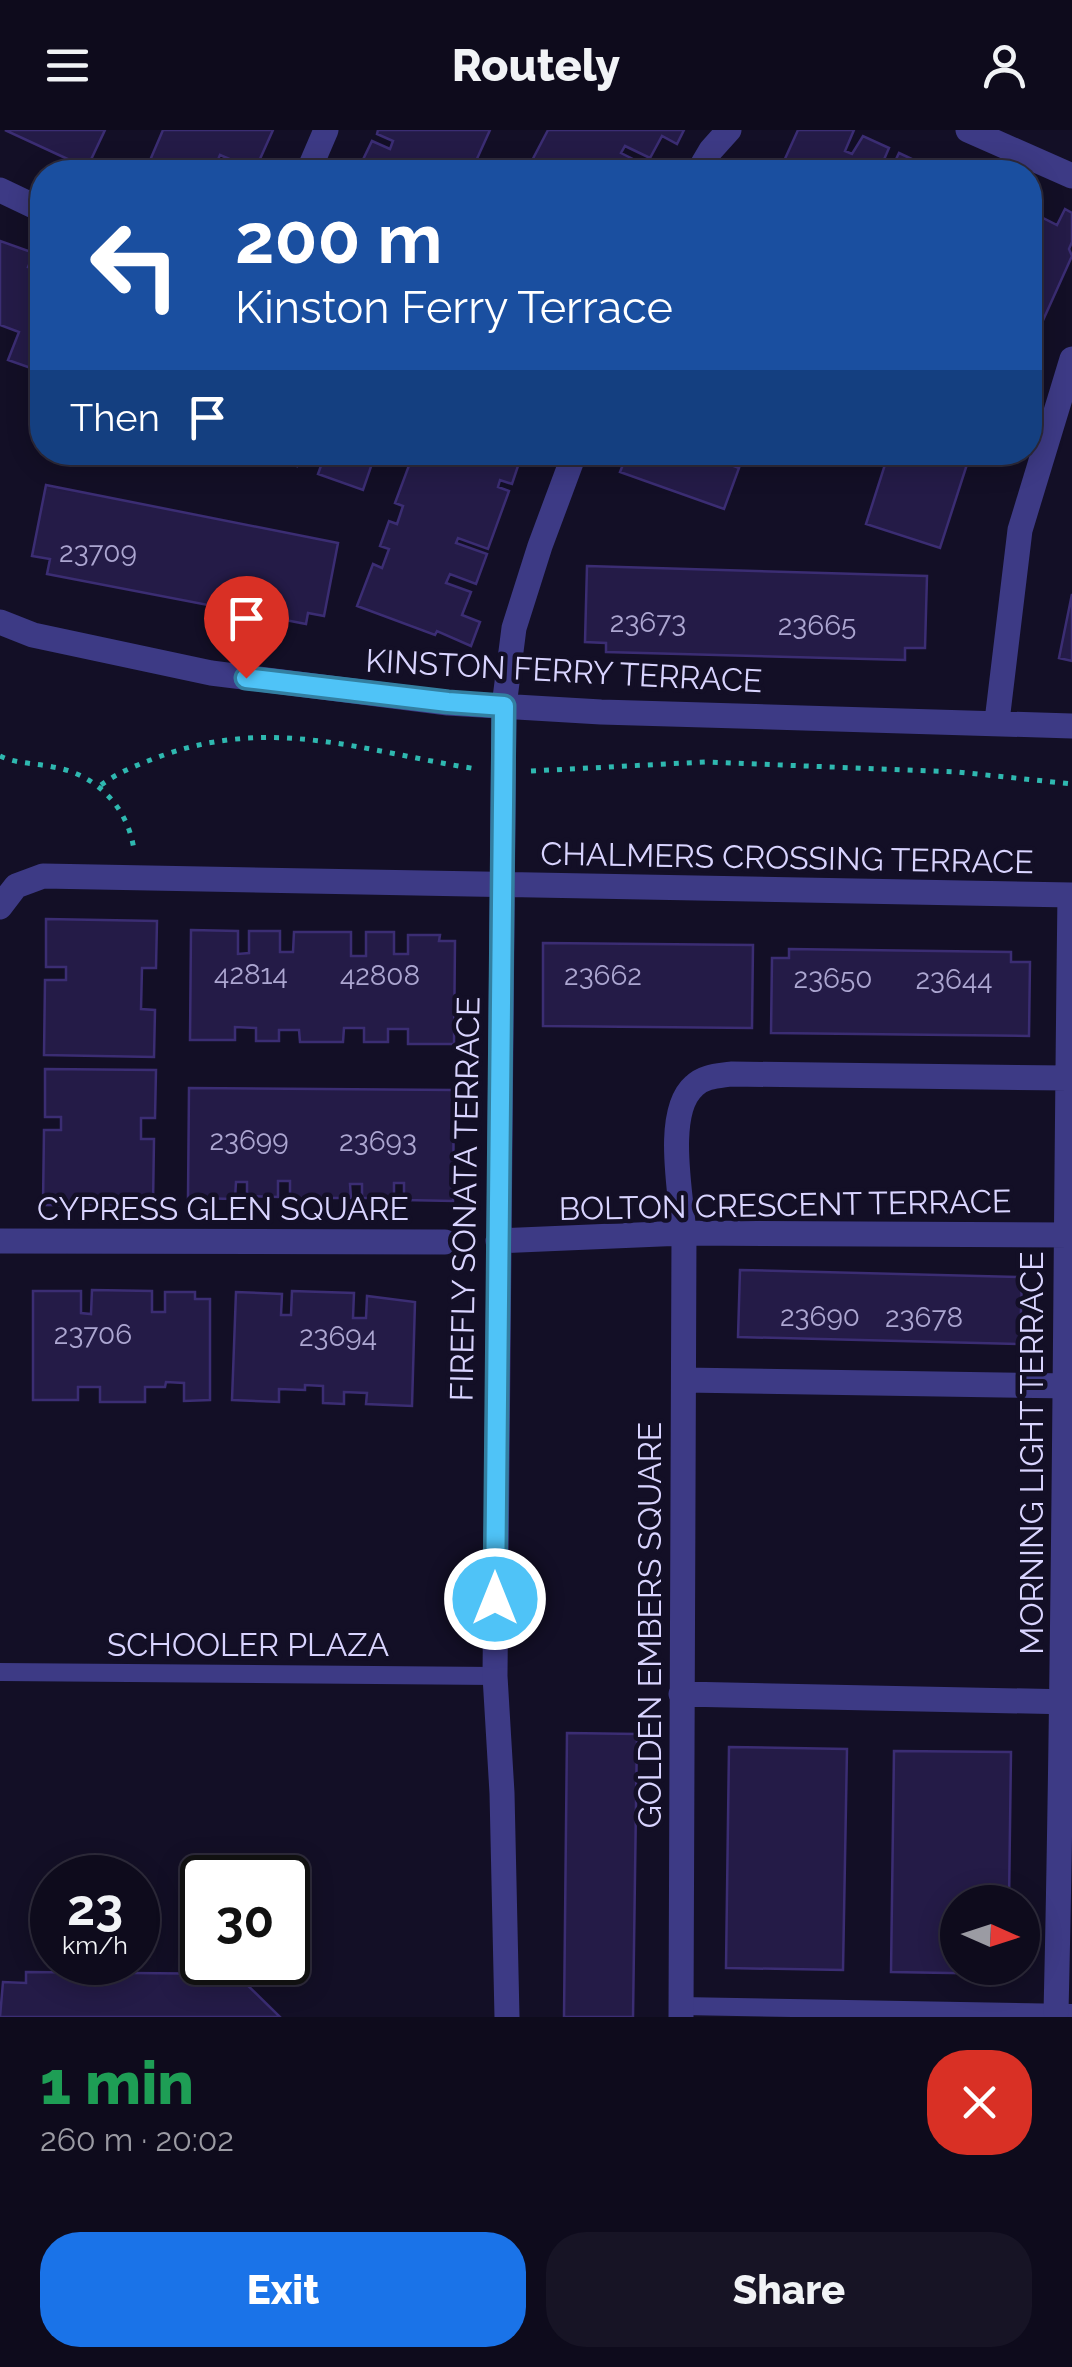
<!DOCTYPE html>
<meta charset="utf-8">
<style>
body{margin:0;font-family:Raleway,sans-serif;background:#171425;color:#f1f3f6;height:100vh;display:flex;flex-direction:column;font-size:38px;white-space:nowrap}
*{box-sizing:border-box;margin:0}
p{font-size:32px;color:#9b9ba3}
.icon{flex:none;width:55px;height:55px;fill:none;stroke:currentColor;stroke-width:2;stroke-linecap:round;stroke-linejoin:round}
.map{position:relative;height:1887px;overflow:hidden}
.drawer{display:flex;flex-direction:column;background:#0e0b1c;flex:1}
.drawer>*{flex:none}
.top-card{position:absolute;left:30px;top:30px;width:1012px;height:305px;border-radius:40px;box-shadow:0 5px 25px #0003,0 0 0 2px #2e2b3b;background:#1a4fa0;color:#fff;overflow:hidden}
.needle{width:65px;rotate:93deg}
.fabs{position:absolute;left:940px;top:1755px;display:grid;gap:20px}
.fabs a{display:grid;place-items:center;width:100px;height:100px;border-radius:50%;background:#0e0b1c;box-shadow:0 5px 25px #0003,0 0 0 2px #2e2b3b;font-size:50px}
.speed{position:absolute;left:30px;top:1725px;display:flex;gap:20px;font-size:50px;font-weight:700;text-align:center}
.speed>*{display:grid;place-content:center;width:130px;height:130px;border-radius:50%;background:#0e0b1c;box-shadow:0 5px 25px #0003,0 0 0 2px #2e2b3b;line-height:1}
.speed small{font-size:25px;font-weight:400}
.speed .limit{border:5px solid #111;border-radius:15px;background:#fff;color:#111}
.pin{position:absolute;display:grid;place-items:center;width:85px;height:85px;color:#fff;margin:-102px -42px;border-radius:50% 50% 50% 0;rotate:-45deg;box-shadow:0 0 10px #0007}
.pin .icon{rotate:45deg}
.me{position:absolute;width:110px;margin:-55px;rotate:0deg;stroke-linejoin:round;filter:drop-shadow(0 0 8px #0008)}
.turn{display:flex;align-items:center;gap:35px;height:210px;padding:0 40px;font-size:45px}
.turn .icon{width:130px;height:130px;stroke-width:2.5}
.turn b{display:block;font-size:70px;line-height:85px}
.then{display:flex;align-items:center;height:95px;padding:0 40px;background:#0003;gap:20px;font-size:38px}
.round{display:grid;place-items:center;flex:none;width:105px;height:105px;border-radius:40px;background:#171425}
.summary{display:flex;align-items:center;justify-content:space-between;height:170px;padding:0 40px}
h1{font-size:60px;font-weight:800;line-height:75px;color:#1e9e55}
.cta{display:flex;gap:20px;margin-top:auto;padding:20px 40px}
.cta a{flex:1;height:115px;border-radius:40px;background:#1a73e8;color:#fff;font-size:40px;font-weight:800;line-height:115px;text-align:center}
.cta a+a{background:#171425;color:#f1f3f6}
header{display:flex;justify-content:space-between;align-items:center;height:130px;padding:0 40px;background:#0e0b1c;font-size:45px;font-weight:800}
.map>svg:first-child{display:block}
.building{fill:#241b47;stroke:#3b2d73;stroke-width:2.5}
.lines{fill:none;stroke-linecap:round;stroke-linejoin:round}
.path{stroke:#2fb8b0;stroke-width:5;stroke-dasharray:5 8;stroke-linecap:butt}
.service{stroke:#3d3a85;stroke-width:18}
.minor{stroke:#3d3a85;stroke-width:25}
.route-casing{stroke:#337fa1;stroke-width:25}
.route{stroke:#4fc3f7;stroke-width:18}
.labels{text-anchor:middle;stroke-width:9;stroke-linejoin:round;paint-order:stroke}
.number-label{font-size:28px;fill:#aca6d1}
.street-label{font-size:32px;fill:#d9d4ff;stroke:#130f26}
</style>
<header><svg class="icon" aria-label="menu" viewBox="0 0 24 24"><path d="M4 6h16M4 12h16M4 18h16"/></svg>Routely<svg class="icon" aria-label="person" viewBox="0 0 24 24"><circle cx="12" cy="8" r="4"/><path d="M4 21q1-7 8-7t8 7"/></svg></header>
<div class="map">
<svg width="1072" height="1887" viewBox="0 0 1072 1887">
<rect width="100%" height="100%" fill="#130f26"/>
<path class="building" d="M5,0H105L87,38Z
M163,0H273L255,40L220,25L217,32L242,42H145Z
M378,0H490L471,42H357L372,11L390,19L393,11L377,4Z
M548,0H684L677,14L662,6L650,28L625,16L621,23L645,35L642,42H526Z
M798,0H854L845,21L852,24L863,6L889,18L880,39L889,42H779Z
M899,23L927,36L924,42H890Z
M1065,79L1072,83V112L1069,119L1072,126L1040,197L1030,192V90L1033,83L1057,95Z
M0,111L34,123L28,137L40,142L42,136V242L8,230L19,202L0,195Z
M261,322H302L297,336Z
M326,322H376L363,360L318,344Z
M414,322H541L537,333L521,327L512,354L500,350L498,357L509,361L488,419L458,408L456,413L487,424L476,454L450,444L446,453L471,462L462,485L480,492L471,516L437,501L435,505L357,476L373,434L382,438L389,419L380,416L389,391L397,394L403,376L395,373Z
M628,322H735L731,335L739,338L724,379L620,342Z
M889,322H971L940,418L866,394Z
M46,355L338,413L324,486L308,483L306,494L47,444L50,429L32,426Z
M587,436L927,446L925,518H905V530L606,522V513L585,512Z
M1072,464V531L1059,528Z
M46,789L157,791L156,838H142L141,879L155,880L154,927L44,925L45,850H66V837H46Z
M191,800L238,801V824L249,823V801H280V822H293L294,802H351V826H366V802H394V824H408V805H440L439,811H455L454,914H408V899H388V912H364V898H344L343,912H300L299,900H279V911H256V898L235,897V910H190Z
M543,813L753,815L752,898L543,896Z
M789,819L1011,822V832H1030L1029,906L771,903L772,828H789Z
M45,939L156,940L155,988H141V1009H154L153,1076L43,1075L44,1000H61V987H45Z
M189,958L454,960L453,1071L404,1070V1053H394V1068H362V1054H350L351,1068H290V1051H278V1067L247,1066V1052H236L235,1069L188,1068Z
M740,1140L1022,1147L1020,1214L738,1207Z
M92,1160L152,1161V1182H165V1162H195V1169H210V1270L184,1271V1253L166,1252L165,1257H145V1272H100V1257H78V1270H33V1161H81V1183L91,1184Z
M292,1161L354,1163L353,1188H366L367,1166L415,1172L412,1276L366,1274L367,1263L344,1262V1274L323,1273V1256L305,1255V1260L279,1259V1272L232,1270L236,1162L282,1164L281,1185H291Z
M567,1603L637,1604L633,1887H564Z
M729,1617L847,1619L843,1840L726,1838Z
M894,1621L1011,1622L1009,1772H958V1838H1008V1844L891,1842Z
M26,1842L236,1844L280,1887H0L3,1852L26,1853Z"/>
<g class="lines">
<path class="path" d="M0,626C17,634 35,633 53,637C96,644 128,677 134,720
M531,641L705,632L958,642L1072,654
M101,655C120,641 142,633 164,625C275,586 366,622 477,639"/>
<path class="service" d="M0,1542L495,1546
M681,1876L1072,1883"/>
<path class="minor" d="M968,0L1072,46
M308,42L326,0
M698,42L711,20L729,0
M0,60L42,80
M0,492L33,505L211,543L448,573L601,582L1072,596
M997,591L1020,400L1072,229
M0,777L16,756L43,746L1072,765
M0,1111L445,1112
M498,1111L684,1103L1072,1105
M684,1250L1072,1256
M681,1564L1072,1572
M1056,1882C1065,1510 1065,1137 1070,765
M507,1887L502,1663L495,1546L504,576L514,498L540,416L575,322
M681,1887L684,1103C681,1065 664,982 694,956C704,946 718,946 731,944L1068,948"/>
</g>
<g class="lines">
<defs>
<path id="route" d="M246,548L448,572L504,576L495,1469"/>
</defs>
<use href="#route" class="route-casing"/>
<use href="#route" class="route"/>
</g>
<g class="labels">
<g class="number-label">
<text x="98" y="432">23709</text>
<text x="648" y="502">23673</text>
<text x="817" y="505">23665</text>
<text x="251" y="854">42814</text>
<text x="380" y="855">42808</text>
<text x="603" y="855">23662</text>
<text x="833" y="858">23650</text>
<text x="954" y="859">23644</text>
<text x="249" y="1020">23699</text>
<text x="378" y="1021">23693</text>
<text x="820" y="1196">23690</text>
<text x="924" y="1197">23678</text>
<text x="93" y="1214">23706</text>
<text x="338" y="1216">23694</text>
</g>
<g class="street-label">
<text transform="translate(564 541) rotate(3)" y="11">KINSTON FERRY TERRACE</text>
<text transform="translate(787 728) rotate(1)" y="11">CHALMERS CROSSING TERRACE</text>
<text transform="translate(465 1069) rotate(-89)" y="11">FIREFLY SONATA TERRACE</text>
<text transform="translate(785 1075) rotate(-1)" y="11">BOLTON CRESCENT TERRACE</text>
<text x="223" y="1090">CYPRESS GLEN SQUARE</text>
<text transform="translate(1032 1323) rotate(-90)" y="11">MORNING LIGHT TERRACE</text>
<text transform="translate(650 1495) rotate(-90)" y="11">GOLDEN EMBERS SQUARE</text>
<text x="248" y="1526">SCHOOLER PLAZA</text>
</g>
</g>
</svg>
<div class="fabs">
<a><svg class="needle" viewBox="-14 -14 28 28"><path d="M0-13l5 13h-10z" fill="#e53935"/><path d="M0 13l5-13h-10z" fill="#9b9ba3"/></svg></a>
</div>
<div class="speed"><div>23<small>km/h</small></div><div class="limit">30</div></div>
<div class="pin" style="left:246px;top:548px;background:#d93025"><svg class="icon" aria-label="arrive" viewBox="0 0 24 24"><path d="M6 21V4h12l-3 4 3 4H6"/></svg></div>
<svg class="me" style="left:495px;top:1469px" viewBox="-20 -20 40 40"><circle r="17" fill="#4fc3f7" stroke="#fff" stroke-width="3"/><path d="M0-11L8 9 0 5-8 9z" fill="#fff"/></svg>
<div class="top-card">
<div class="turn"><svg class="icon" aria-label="left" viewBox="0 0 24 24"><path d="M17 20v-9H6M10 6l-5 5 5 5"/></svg><div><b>200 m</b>Kinston Ferry Terrace</div></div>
<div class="then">Then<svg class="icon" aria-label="arrive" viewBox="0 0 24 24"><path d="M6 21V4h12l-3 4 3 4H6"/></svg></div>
</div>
</div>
<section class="drawer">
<div class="summary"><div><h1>1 min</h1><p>260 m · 20:02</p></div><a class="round" style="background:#d93025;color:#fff"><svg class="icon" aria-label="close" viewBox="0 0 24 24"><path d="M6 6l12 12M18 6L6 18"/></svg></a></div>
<div class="cta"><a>Exit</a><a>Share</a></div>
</section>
